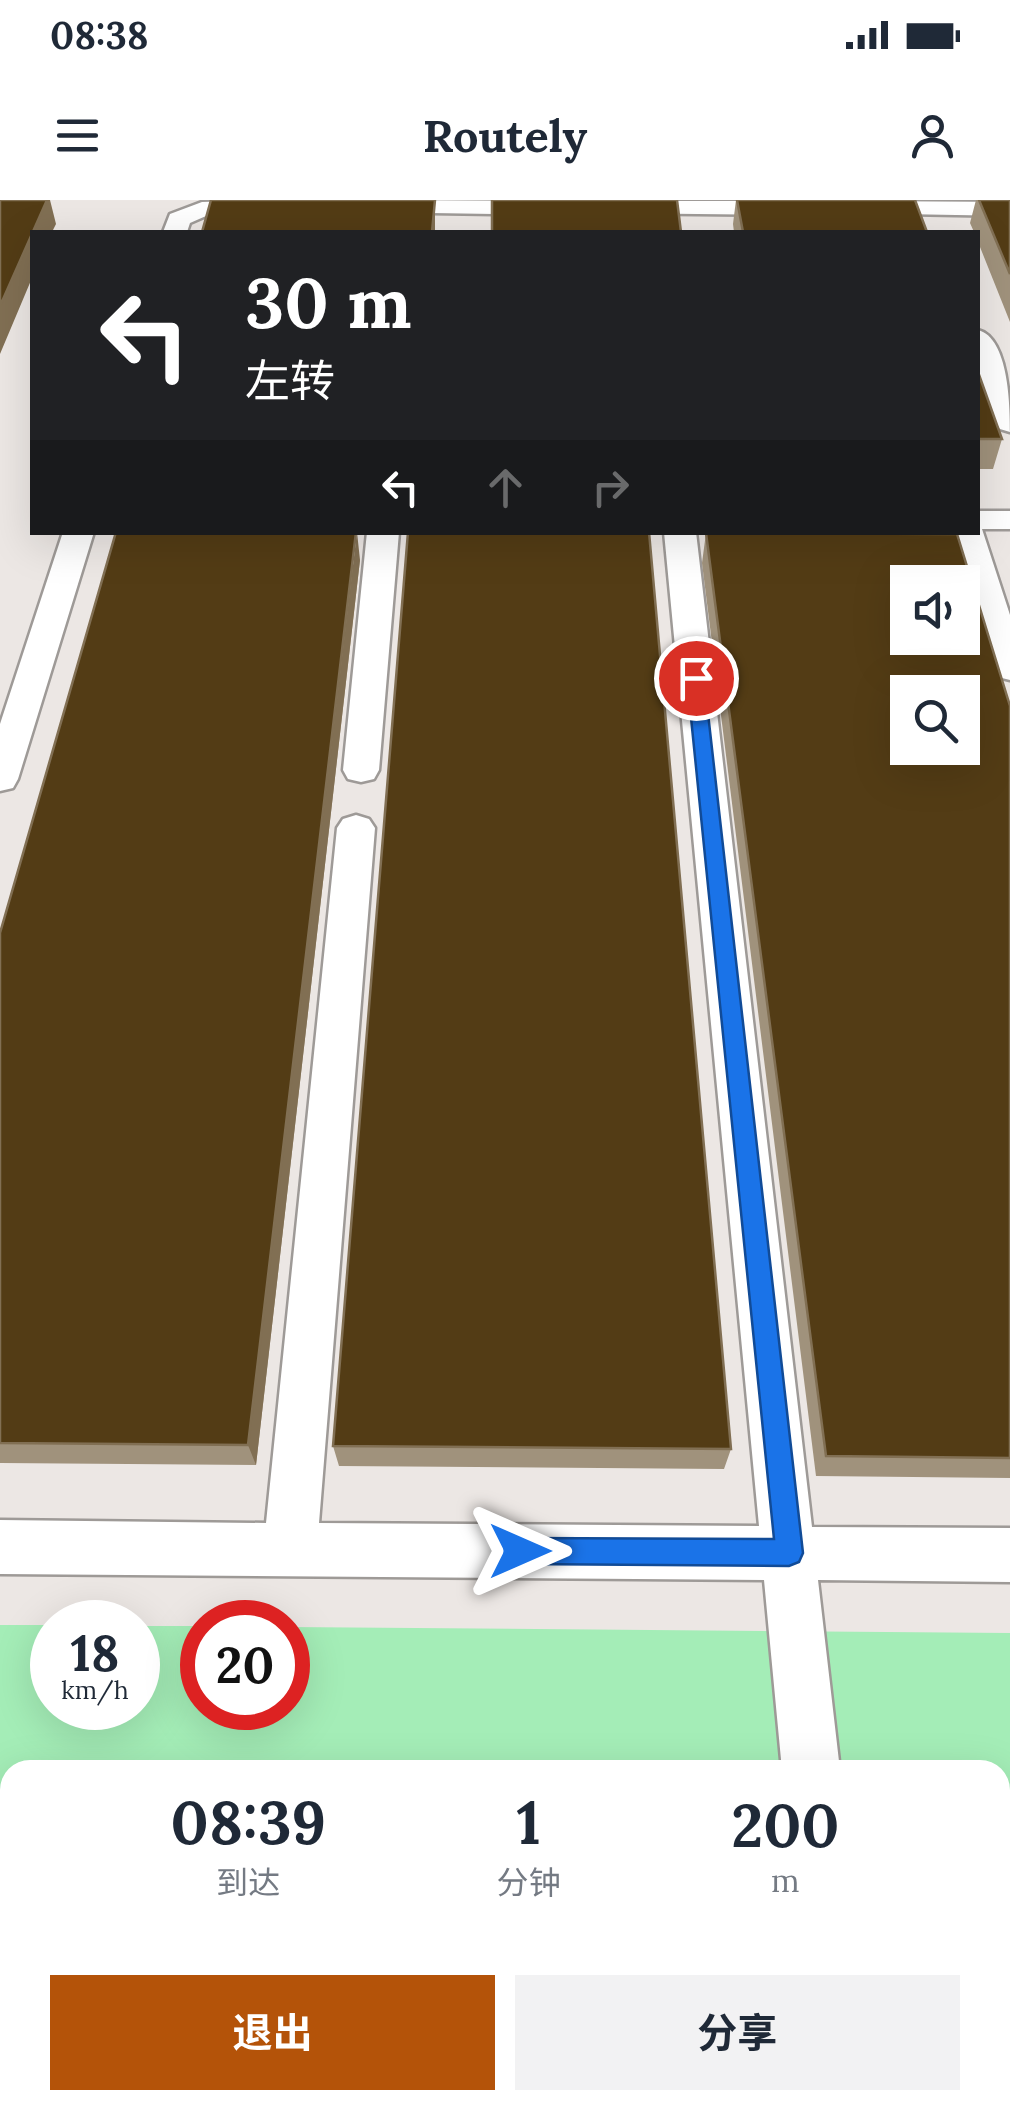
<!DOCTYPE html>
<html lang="zh">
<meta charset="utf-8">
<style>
body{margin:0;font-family:Lora,"Noto Sans SC",serif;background:#f2f2f3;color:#1f2937;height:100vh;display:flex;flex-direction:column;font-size:38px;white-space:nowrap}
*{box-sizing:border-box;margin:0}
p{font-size:32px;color:#747a83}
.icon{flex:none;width:55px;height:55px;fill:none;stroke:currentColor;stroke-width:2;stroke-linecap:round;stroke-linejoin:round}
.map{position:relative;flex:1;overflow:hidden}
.side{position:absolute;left:0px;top:1560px;width:1010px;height:350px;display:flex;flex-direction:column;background:#fff;border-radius:30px 30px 0 0;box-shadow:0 10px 40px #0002}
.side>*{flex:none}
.top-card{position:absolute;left:30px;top:30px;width:950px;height:305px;border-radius:0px;box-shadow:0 10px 40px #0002;background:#202124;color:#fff;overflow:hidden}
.tools{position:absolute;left:890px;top:365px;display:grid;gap:20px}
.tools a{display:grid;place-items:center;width:90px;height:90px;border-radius:0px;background:#fff;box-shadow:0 10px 40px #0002;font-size:50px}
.speed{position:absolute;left:30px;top:1400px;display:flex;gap:20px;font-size:50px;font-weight:700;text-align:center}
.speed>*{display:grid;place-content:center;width:130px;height:130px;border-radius:50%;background:#fff;box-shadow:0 10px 40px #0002;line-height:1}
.speed small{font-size:25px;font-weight:400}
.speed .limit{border:15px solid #d22;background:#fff;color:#111}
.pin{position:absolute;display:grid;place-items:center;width:85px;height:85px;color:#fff;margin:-42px;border:5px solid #fff;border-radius:50%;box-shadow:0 2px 10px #0007}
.me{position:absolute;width:110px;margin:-55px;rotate:90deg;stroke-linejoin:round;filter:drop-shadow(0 0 8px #0008)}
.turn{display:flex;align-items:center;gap:35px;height:210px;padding:0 50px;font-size:45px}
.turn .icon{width:130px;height:130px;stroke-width:2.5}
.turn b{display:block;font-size:70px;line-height:85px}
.lanes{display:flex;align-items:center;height:95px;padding:0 50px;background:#0003;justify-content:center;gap:50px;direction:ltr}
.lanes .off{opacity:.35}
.eta{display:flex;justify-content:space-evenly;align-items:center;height:170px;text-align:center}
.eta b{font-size:60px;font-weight:700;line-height:70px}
.button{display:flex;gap:20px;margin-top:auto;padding:20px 50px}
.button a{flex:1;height:115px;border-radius:0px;background:#b45309;color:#fff;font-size:40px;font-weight:700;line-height:115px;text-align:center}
.button a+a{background:#f2f2f3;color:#1f2937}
.status{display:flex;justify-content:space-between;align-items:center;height:70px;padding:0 50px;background:#fff;direction:ltr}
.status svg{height:28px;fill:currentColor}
header{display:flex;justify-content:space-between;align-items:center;height:130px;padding:0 50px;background:#fff;font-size:45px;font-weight:700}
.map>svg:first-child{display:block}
.green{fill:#a4edb7;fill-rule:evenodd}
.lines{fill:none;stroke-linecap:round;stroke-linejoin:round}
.river{fill:#299db7;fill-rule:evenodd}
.minor-casing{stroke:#9e9a97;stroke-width:5}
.minor{fill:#fff;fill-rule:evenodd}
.wall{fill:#a0927c}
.shaded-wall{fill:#816f53}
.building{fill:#533c15;stroke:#816f53;stroke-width:2.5;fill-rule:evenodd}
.route{fill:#1a73e8;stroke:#114b97;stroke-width:2.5}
</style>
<div class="status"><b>08:38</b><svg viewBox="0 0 49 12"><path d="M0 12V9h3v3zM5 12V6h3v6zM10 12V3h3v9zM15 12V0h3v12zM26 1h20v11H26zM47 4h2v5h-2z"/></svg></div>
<header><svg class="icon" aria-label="menu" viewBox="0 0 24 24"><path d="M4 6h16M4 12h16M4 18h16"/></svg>Routely<svg class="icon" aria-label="person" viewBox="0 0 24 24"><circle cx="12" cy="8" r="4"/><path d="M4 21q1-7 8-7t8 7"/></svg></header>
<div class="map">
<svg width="1010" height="1910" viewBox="0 0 1010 1910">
<rect width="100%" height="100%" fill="#ece7e4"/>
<path class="green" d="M0,1425H52V1508H138V1426H202V1508H288V1427L1010,1433V1910H0ZM10,1570H1000V1900H10Z"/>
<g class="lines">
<path class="river" d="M0,1601H10V1713H0Z
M1000,1612H1010V1724H1000Z"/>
<defs>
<path id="minor" d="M269,0L280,7L276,12L206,16L190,23L187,32H163L170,14L202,2Z
M376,0L553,1L565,8L553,15L369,12L365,7Z
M617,1H793L805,8L793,15L609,13L605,8L609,3Z
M857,1L1010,2V16L849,13L845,8Z
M978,130C1009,138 1010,206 1010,232L1000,229L996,223L978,173Z
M978,311H1010V329H982L1010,415V480L998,477L993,469L953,332H978Z
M63,332H94L18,579L13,588L0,591V524Z
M367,332H399L379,570L374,579L361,582L348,579L343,570Z
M664,332H696L812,1327L1010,1328V1382L818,1380L840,1570H782L764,1380L0,1374V1320L266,1323L337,628L343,619L356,615L369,619L375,628L319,1323L759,1326Z
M813,1900H879L881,1910H815Z"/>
</defs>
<use href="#minor" class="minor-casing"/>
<use href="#minor" class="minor"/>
</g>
<path class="wall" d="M736,0H915L927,32H734L733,24Z
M976,0H1010V122L978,42V32H974L970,23Z
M978,172L1002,239L993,269H978Z
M706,333L1010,506V1278L816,1276L702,363Z
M360,360L256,1265L0,1263V733Z
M333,1246L731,1249L724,1269L339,1266Z"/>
<path class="shaded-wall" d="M47,0H50L56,24L52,32H33Z
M435,0V32H432Z
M32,33V78L0,154V106Z
M357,332L360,360L256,1265L248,1245Z"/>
<path class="building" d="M0,0H47L0,106Z
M211,0H435L432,32H202Z
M492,0H677L681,32H492Z
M737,0H915L927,32H743Z
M979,0H1010V74Z
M978,172L1002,239H978Z
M116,332H356L248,1245L0,1243V733Z
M408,332H649L731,1249L333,1246Z
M706,333L957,334L1010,506V1258L826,1256ZM908,382H962V438H908ZM908,492H962V548H908Z"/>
<path class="route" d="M696,472L704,478L803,1353L799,1362L789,1366L520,1364L510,1361L506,1351L510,1341L520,1338L774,1339L687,478Z"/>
</svg>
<div class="tools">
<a><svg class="icon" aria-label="sound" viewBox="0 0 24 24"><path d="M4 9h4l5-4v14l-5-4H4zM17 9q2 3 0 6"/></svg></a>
<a><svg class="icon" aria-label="search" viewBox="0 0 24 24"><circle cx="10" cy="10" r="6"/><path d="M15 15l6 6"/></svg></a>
</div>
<div class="speed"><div>18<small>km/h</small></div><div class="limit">20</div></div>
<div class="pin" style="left:696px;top:478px;background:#d93025"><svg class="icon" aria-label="arrive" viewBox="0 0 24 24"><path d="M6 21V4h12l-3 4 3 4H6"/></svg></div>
<svg class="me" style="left:520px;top:1351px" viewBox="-20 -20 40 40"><path d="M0-17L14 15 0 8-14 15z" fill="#1a73e8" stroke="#fff" stroke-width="4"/></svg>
<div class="top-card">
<div class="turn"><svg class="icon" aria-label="left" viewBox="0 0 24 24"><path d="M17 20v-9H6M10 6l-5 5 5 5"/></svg><div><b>30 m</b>左转</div></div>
<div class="lanes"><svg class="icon" aria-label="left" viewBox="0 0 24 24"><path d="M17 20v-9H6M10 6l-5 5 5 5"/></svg><svg class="icon off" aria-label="ahead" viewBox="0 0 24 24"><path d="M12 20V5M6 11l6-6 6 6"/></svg><svg class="icon off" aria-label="right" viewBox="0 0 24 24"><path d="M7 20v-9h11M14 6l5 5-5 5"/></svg></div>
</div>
<section class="side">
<div class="eta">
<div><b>08:39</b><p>到达</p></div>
<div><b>1</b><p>分钟</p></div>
<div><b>200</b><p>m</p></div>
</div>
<div class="button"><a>退出</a><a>分享</a></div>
</section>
</div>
